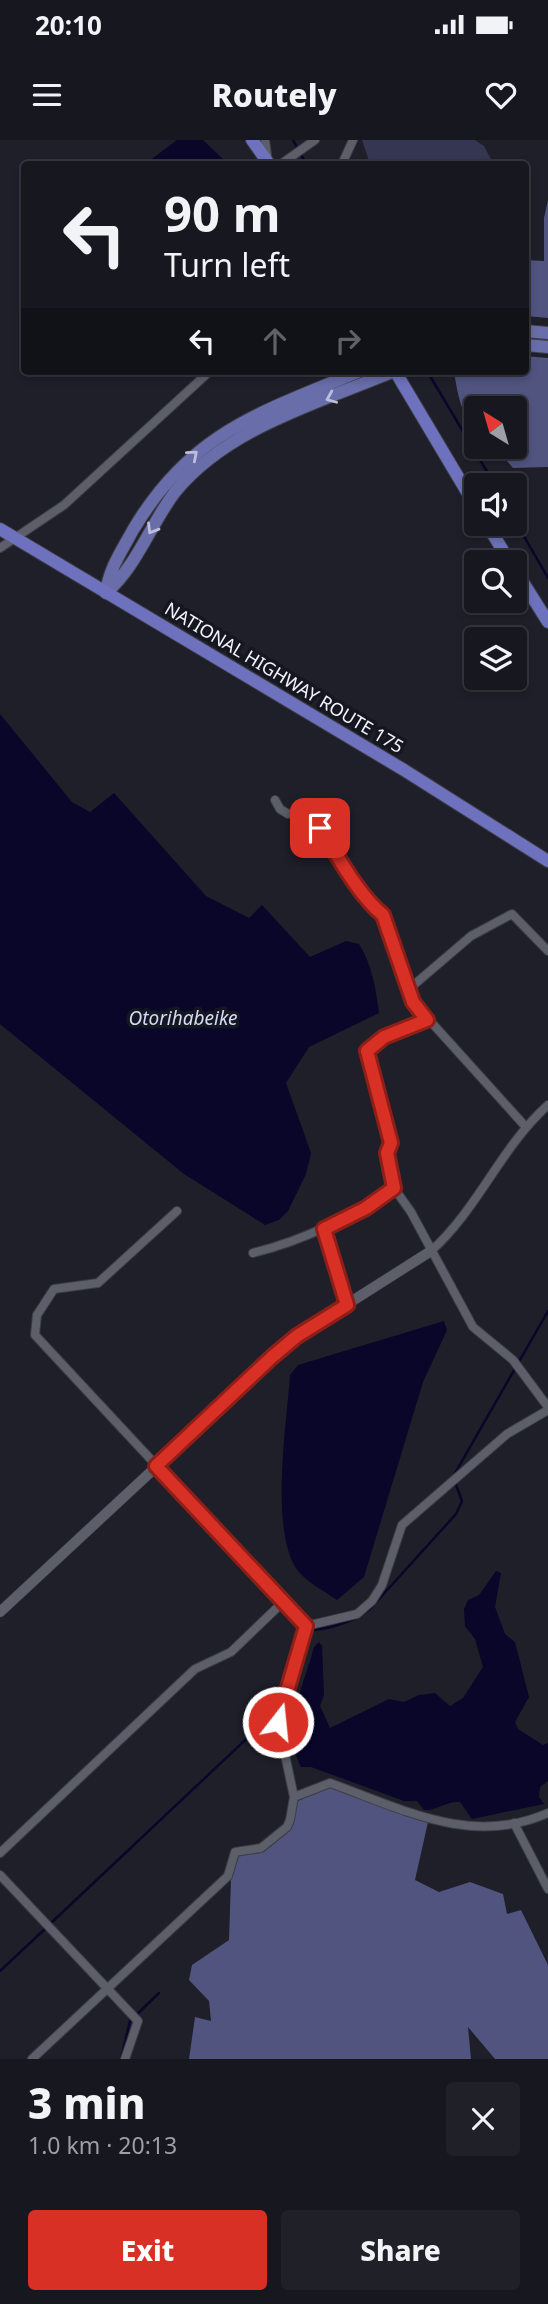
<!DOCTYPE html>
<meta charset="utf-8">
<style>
body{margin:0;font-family:"Noto Sans",sans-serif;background:#1f2028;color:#f1f3f6;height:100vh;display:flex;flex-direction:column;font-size:26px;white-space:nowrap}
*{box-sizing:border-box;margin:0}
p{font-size:23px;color:#9e9fa4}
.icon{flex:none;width:38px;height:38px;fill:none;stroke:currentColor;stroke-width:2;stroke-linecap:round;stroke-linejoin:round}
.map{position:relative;height:1919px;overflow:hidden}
.sheet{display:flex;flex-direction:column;background:#16171f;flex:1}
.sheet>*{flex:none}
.hud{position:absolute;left:21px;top:21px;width:508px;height:214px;border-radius:7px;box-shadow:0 4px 10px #0003,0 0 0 2px #35363d;background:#16171f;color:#f1f3f6;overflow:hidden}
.needle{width:46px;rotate:323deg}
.buttons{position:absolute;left:464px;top:256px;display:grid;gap:14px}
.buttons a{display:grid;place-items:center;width:63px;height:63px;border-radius:7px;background:#16171f;box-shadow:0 4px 10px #0003,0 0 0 2px #35363d;font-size:35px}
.pin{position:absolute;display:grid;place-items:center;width:60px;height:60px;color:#fff;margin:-30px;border-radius:14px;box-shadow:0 4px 10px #0006}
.me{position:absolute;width:77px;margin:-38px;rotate:16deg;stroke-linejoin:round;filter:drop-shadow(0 0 5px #0008)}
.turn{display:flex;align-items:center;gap:24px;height:147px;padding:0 28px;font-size:32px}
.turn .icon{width:91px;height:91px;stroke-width:2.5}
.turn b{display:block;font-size:49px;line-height:60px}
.lanes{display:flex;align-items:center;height:66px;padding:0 28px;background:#0003;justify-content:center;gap:35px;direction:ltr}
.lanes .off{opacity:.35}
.round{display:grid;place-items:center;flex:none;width:74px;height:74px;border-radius:7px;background:#1f2028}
.head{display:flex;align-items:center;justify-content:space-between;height:119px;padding:0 28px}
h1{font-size:42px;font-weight:800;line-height:52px}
.cta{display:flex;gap:14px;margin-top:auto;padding:14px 28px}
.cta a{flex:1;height:80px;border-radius:7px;background:#d93025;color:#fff;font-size:28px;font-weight:800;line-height:80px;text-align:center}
.cta a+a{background:#1f2028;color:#f1f3f6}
.status{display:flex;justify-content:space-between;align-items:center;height:49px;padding:0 35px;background:#16171f;direction:ltr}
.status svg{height:19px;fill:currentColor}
header{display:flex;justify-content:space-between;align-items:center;height:91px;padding:0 28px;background:#16171f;font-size:32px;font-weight:800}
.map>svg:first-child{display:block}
.green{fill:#343652}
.forest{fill:#50547f}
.water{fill:#09062a}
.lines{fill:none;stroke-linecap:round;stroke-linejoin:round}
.stream{stroke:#09062a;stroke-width:2.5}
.minor-casing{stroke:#3c3d45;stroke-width:10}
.tertiary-casing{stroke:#3c3d45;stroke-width:11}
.primary-casing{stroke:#3c3d45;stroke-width:14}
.trunk-casing{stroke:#3c3d45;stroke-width:14}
.minor{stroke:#5c5e6a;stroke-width:8}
.tertiary{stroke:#5c5e6a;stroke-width:10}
.primary{stroke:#696da9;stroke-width:12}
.trunk{stroke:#6e72be;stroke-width:12}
.oneway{stroke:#bcbeda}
.route-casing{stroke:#8d1f18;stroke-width:18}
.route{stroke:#d93025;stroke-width:12}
.labels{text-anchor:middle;stroke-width:7;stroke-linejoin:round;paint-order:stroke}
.street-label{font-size:18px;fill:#f3f4fb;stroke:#141620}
.water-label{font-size:19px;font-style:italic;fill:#d6daf7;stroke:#141620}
</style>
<div class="status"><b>20:10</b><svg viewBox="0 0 49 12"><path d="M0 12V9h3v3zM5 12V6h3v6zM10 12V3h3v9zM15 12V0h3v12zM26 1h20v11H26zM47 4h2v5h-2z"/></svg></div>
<header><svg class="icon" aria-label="menu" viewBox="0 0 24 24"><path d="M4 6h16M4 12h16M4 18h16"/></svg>Routely<svg class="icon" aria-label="heart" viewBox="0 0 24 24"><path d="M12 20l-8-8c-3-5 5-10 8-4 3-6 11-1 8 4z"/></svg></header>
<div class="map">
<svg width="548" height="1919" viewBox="0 0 548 1919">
<rect width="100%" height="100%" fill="#1e1f29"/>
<path class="green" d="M362,0H475L484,6L493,23L370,24Z"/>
<path class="forest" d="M548,60V178L525,176V120L544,121V78Z
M525,216L548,218V327L513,328L494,306H514V268H476V290C461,276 457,251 454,231H525Z
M332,1646L428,1682L415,1740L439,1752L470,1742L503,1754L507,1774L521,1770L548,1825V1919H495L468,1887L471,1919H189L195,1877L211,1881L209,1861L189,1840L192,1825L229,1800L231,1739L237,1714L261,1713L291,1689L298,1661Z"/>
<path class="water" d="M177,0H203L228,24H145Z
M0,574L72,662L90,672L114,653L206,756L249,778L262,765L310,817L346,801L359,804C372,824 376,850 379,873L309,907L286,943L311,1013L306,1034L288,1071L279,1080L265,1085L184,1034L0,884Z
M444,1181L447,1190L423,1242L364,1437L337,1460C324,1451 308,1443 298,1431C269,1393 287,1282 290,1235L298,1225Z
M496,1431L501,1433L495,1467L505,1494L515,1502L529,1557L515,1582L518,1589L543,1605L548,1603V1641L540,1647L539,1657L544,1664L472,1679L460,1662C446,1661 437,1671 424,1670L417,1661H404L311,1627H301C281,1589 304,1545 314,1507L319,1502L322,1506L324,1555L320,1566L330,1588L389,1559L404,1562L419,1555L435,1553L450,1566L463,1558L483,1527L475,1499L465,1486L464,1469L468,1460L479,1455Z"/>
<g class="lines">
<path class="stream" d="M293,0L306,24
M427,231L495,345
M514,379L548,438
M454,1335L548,1171
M51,1783L276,1571L299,1490C322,1492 352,1483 370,1469L456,1374L462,1361L455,1342
M0,1831L46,1788
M121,1919L130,1881L159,1853"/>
<defs>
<path id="minor" d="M265,0L268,22
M281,24L315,0
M342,24L353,0
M0,408L64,365L210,231
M275,660L280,669L288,674L310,668C327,699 356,753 383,775L413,862L525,986
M409,849L471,796L512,774L548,811
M394,1048L387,1013L391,1003L367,910L384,897L427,880
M177,1071L98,1143L54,1149L37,1175L35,1195L306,1486
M324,1089L347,1165
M431,1111C478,1069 501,1007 548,965
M253,1113C305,1100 350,1078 394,1048L411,1072L473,1187L513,1220L548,1267
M306,1486L357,1474L372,1461L382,1445L402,1385L507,1294L548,1270
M294,1657L330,1643C402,1669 472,1707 548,1673
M514,1683L548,1749
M0,1713L195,1529L231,1512L282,1463
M0,1735L138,1881L125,1919
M32,1919L228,1736L235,1712L261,1708L287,1687L290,1680L294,1657L278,1582L306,1486"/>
<path id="tertiary" d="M0,1472L297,1196L431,1111"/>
<path id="primary" d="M525,191L548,193
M525,205L548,207
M106,453C137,426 150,385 175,352C228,287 319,263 394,231
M106,453C109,429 121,412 133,390C191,292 260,273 360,231"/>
<path id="trunk" d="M252,0L269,24
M395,231L476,367
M486,383L510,422
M0,389L404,630L548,721
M514,428L548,482"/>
</defs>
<use href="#minor" class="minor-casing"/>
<use href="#tertiary" class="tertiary-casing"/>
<use href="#primary" class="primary-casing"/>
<use href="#trunk" class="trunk-casing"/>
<use href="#minor" class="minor"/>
<use href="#tertiary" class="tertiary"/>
<use href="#primary" class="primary"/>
<use href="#trunk" class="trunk"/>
</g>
<defs><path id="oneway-chevron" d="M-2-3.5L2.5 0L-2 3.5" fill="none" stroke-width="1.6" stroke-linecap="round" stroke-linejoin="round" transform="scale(1.75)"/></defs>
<g class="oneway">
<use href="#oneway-chevron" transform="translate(331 258) rotate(157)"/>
<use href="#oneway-chevron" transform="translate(193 315) rotate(-41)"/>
<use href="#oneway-chevron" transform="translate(152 389) rotate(121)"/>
</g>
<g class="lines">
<defs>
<path id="route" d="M278,1582L306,1486L156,1326L272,1217L297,1196L347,1165L324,1089L366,1068L394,1048L387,1013L391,1003L367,911L384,897L427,880L413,862L383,775C359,756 337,715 320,688"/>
</defs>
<use href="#route" class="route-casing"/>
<use href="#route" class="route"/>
</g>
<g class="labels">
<g class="street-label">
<text transform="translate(284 538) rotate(31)" y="6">NATIONAL HIGHWAY ROUTE 175</text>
</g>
<g class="water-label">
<text x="183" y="885">Otorihabeike</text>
</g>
</g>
</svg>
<div class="buttons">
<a><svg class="needle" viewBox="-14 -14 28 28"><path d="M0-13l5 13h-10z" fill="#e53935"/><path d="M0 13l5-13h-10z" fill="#9e9fa4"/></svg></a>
<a><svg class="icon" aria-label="sound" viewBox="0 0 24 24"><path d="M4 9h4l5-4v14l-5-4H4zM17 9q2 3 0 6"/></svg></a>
<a><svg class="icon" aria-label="search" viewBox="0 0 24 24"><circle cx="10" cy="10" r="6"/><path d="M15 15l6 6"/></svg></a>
<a><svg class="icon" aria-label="layers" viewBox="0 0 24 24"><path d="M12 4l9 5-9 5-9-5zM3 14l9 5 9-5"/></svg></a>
</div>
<div class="pin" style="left:320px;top:688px;background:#d93025"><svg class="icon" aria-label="arrive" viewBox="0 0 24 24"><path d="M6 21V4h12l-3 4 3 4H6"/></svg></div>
<svg class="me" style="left:278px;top:1582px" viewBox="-20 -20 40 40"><circle r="17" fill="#d93025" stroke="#fff" stroke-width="3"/><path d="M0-11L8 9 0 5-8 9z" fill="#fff"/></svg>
<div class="hud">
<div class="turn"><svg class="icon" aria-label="left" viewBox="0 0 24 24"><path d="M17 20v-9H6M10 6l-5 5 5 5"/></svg><div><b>90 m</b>Turn left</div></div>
<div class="lanes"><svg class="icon" aria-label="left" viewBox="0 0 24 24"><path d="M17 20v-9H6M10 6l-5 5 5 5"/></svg><svg class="icon off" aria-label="ahead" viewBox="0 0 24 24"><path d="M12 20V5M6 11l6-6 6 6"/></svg><svg class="icon off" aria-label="right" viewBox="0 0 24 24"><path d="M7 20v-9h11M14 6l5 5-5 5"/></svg></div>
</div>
</div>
<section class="sheet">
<div class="head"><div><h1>3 min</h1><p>1.0 km · 20:13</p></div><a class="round"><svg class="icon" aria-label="close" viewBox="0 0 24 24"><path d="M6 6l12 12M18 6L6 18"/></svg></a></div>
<div class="cta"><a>Exit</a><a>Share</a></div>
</section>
